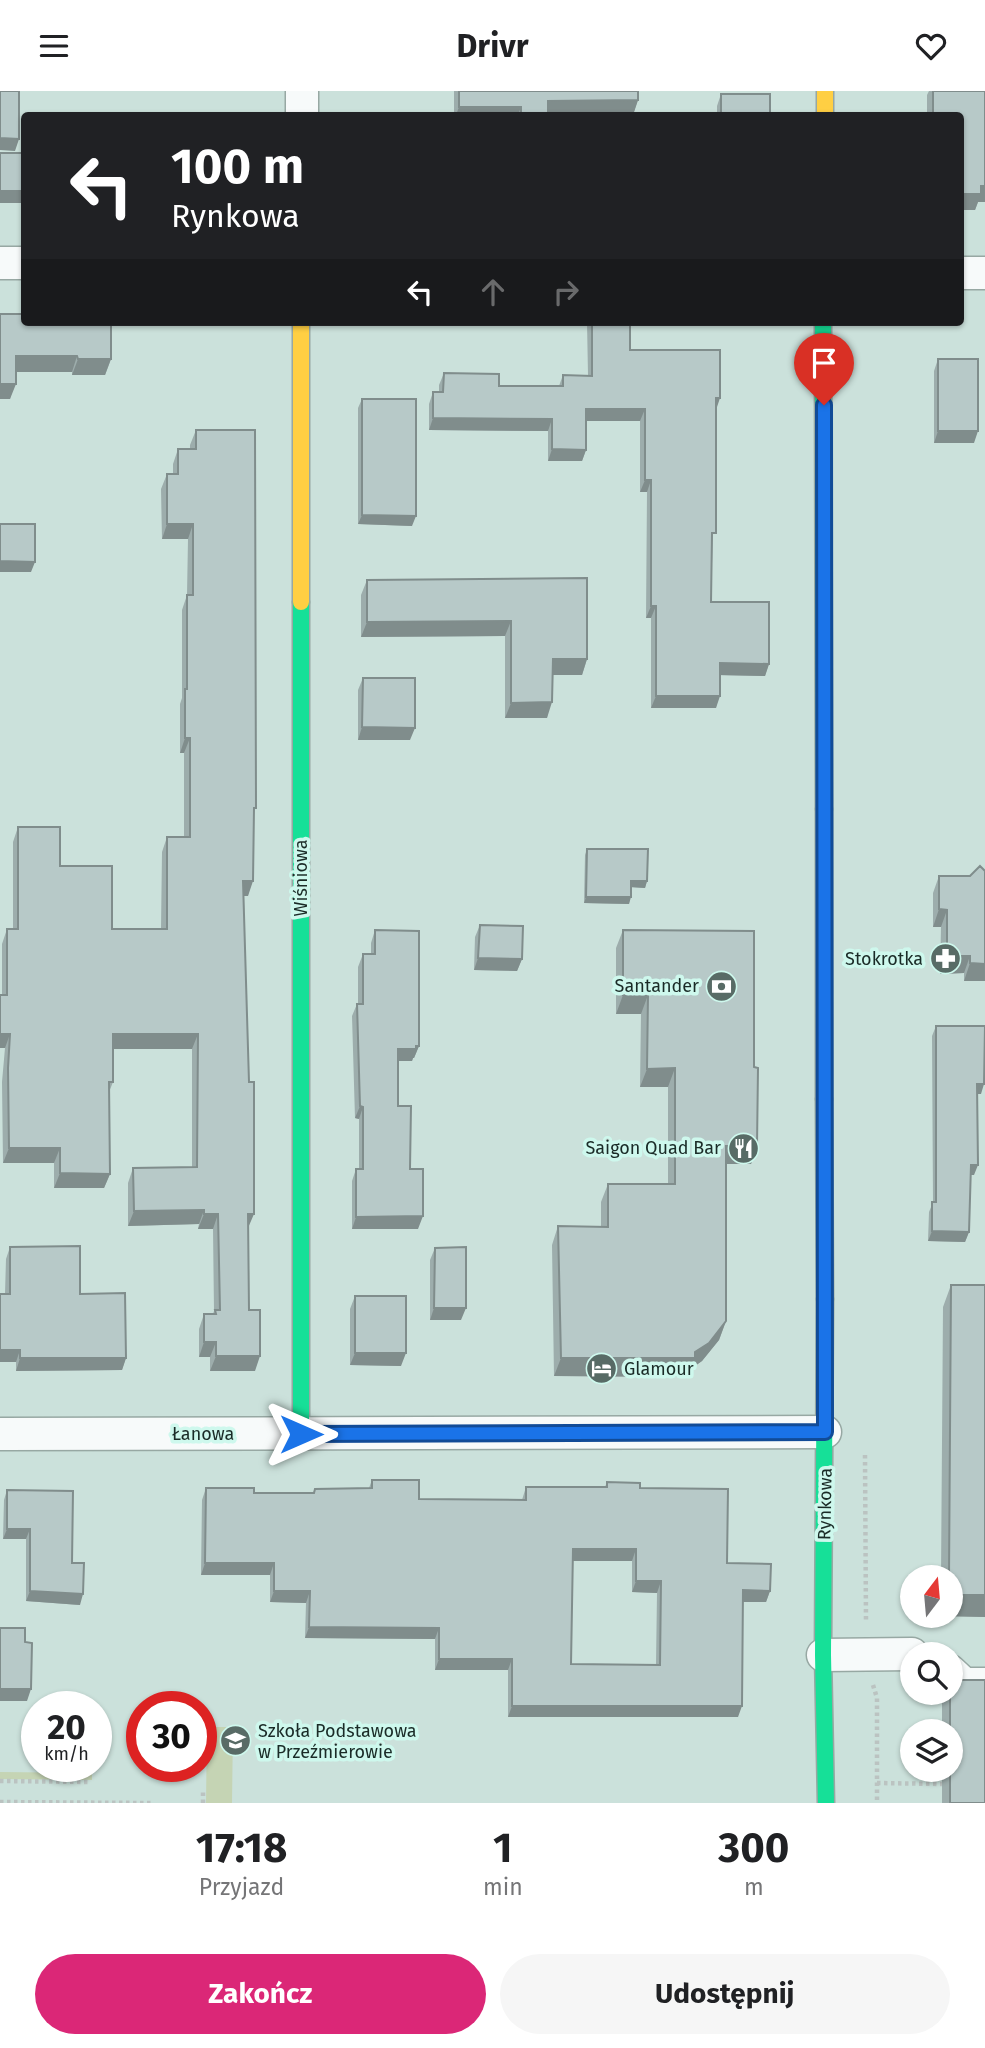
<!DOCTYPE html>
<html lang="pl">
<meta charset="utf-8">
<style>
body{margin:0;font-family:"Fira Sans",sans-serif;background:#f6f6f6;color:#202124;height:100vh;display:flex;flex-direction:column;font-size:26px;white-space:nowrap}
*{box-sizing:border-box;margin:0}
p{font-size:23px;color:#757577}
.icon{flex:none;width:38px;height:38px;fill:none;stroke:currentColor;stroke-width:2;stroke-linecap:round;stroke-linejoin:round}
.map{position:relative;height:1712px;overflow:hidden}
.drawer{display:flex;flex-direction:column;background:#fff;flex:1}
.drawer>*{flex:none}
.hud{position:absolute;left:21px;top:21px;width:943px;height:214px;border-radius:7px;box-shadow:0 2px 5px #0004;background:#202124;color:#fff;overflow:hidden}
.needle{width:46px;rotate:16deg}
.tools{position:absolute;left:900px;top:1474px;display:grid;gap:14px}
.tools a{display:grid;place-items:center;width:63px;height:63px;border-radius:50%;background:#fff;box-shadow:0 2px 5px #0004;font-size:35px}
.speed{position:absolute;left:21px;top:1600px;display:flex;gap:14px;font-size:35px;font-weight:700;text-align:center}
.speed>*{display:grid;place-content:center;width:91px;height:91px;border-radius:50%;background:#fff;box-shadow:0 2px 5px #0004;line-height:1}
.speed small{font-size:18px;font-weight:400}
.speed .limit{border:10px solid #d22;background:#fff;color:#111}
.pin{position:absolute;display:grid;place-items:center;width:60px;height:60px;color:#fff;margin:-72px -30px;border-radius:50% 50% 50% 0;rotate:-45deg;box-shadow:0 0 7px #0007}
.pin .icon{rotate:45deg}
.me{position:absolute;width:77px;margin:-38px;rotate:90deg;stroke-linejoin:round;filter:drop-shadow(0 0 5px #0008)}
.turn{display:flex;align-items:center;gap:24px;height:147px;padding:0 35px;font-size:32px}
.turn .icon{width:91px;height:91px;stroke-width:2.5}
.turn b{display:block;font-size:49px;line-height:60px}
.lanes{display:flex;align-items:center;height:66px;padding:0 35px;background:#0003;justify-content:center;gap:35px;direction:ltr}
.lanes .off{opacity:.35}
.eta{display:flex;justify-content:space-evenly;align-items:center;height:119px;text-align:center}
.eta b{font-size:42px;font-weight:700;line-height:49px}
.button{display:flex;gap:14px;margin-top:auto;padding:14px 35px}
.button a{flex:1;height:80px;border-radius:42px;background:#db2777;color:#fff;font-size:28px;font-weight:700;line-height:80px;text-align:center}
.button a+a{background:#f6f6f6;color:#202124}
header{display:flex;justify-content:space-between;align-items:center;height:91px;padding:0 35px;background:#fff;font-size:32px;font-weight:700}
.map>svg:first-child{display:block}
.green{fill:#c5d4b4}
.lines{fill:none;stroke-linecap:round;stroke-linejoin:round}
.street-casing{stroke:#97a8a3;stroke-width:35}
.fast-casing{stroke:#97a8a3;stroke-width:19}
.slow-casing{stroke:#97a8a3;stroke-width:19}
.jam-casing{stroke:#97a8a3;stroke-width:19}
.path{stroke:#bbc3c1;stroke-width:4.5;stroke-dasharray:3.5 3.5;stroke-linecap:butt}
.street{stroke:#f7fafa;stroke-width:32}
.fast{stroke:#16e098;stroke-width:16}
.slow{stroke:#ffcf43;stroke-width:16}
.jam{stroke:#f24e42;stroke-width:16}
.wall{fill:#9dadac;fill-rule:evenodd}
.shaded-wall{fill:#808d8c}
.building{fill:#b7c9c8;stroke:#808d8c;stroke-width:2;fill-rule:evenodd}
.route-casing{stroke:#114b97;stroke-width:18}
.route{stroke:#1a73e8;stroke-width:12}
.labels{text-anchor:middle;stroke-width:7;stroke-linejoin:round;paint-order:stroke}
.street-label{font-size:18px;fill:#1a2b27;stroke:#cef8ed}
.poi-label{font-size:18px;fill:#1a2b27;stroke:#cef8ed;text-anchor:end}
</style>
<header><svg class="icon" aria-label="menu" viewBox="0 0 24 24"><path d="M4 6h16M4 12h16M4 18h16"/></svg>Drivr<svg class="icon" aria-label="heart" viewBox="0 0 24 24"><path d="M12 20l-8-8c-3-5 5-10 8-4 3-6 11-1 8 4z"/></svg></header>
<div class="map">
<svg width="985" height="1712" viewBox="0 0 985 1712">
<rect width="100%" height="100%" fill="#cbe1db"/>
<path class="green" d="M207,1636H233L232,1712H206Z
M0,1681L92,1682V1689L0,1688Z"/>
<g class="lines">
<defs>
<path id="street" d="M302,24V0
M0,172H24
M961,182H985
M0,1343L825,1341
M823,1564L912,1563
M950,1580L964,1593H985"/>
<path id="fast" d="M823,231L824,718
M301,511V1343
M825,1208L823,1564L826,1712"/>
<path id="slow" d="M825,0V24
M301,231V511
M824,718V1008"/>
<path id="jam" d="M824,1008L825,1208"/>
</defs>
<use href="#street" class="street-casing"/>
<use href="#fast" class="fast-casing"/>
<use href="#slow" class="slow-casing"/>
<use href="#jam" class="jam-casing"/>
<path class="path" d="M865,1364L866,1531
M873,1594L877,1607V1712
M0,1690L90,1691
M877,1692L942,1693
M0,1711L151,1712
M203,1712V1699"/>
<use href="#street" class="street"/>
<use href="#fast" class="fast"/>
<use href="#slow" class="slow"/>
<use href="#jam" class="jam"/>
</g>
<path class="wall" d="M454,0H638V9L634,21L548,22V24H454Z
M929,0H985L978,111L975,119H961V24H927V4Z
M721,3L770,24H717V15Z
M0,223L111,268L105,284H72V281H16L10,308Z
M587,231H630V259L716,319L711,511L769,573L765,585L720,584L716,617H651V527H646L647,401H640V330H586V359L582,370H548V340L429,339V313L433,301H439V294L444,282L499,295H559L563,284H588Z
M938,268L974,352H934V280Z
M362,308L412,435L358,433V317Z
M196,339L254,724L248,805H244L249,1219L255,1280H210V1266H199V1238L204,1223H213L214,1220L213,1138H198L199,1133L128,1135V1092L133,1077L192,1076V958H113V991L109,1001L110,1083L104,1097H54V1072H3L2,991L5,957L2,904V853L7,838H13V751L18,736L60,775L112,838H161L162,761L167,746H184V662H180V613L182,607V519L187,504L188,448H162L161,398L167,383H173V373L178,358H190V354Z
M587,487V568L582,584H553L547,627H505V545L361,546V504L367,489Z
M363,587L410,649H358V599Z
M587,758L647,790L645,797L631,796L629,813L584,812L585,764Z
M939,785H970L985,890H964V882L940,883L941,836H933V802Z
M480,834L522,868L517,880L474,879L475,846Z
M375,839L419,955L414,967H413L412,970H398V1015L410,1078L418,1138H352V1090L356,1078H359V1028L355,1027L352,925L357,913H358V876L363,863H371V852Z
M623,839L754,976L757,1055L751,1073H726V1230L719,1249L702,1270L692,1277L688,1286L554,1285L552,1154L558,1135L601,1136V1111L608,1093H668V996H640L641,923H616V857Z
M936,935L981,1003H977L974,1084H970L969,1141L965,1151L928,1150L929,1121L933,1111L932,945Z
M10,1156L80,1203L126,1267L122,1279L16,1280V1271L5,1203L6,1168Z
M435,1157L461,1229H430V1169Z
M951,1194L985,1526L941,1525V1524H950V1486H941L943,1216Z
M355,1205L401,1275L350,1274V1218Z
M372,1389L419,1408L522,1409L526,1396H605L607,1391L640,1397L727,1472L770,1500L766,1511H743L738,1626H508V1579H435V1548L305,1547L306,1512L270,1511V1484H201L202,1409L206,1397L254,1402H313L315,1398L369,1397ZM572,1470H632V1501L657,1502L656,1574L571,1573Z
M7,1399L72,1472L80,1514L26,1510V1448H3L4,1409Z
M946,1601H950L985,1712H942V1678H950V1640H942V1611Z"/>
<path class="shaded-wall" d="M638,9L634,21L544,22L548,10Z
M459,16H521L518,24H456Z
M0,47L19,48L15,60L0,59Z
M981,95H985V111H978L975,119H961V103Z
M0,100H24V112H0Z
M16,265H77L72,281H10Z
M78,268H111L105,284H72Z
M0,293H16L10,308H0Z
M716,307H720L716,319Z
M586,318H645L640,330H582Z
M433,327L552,328L548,340L429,339Z
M938,340H978L974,352H934Z
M552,358L586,359L582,370H548Z
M645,389H651L647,401H640Z
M362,424L416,425L412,435L358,433Z
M167,433H193L188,448H162Z
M0,470L35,471L31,481H0Z
M651,515H656L651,527H646Z
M511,530L505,545L361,546L367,531Z
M553,568H587L582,584H547Z
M720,572L769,573L765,585L716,584Z
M656,605H720L716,617H651Z
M552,611L547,627H505L511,612Z
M362,636L415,637L410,649H358Z
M185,647H190L184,662H180Z
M243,790H253L248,805H238Z
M631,790H647L645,797L629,796Z
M586,806H631L629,813L584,812Z
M939,818L947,819L941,836H933Z
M947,865H970L964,882L940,883Z
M478,867L522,868L517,880L474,879Z
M970,872L985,873V890H964Z
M623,904H648L641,923H616Z
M0,943H10L5,957H0Z
M113,943H198L192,958H107Z
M419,955L414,967H413L412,970H394L398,958Z
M675,977L668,996H640L647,978Z
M977,993H984L981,1003H974Z
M360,1015L363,1016L359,1028L355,1027Z
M726,1055H757L751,1073H720Z
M9,1057H60L54,1072H3Z
M971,1074H978L974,1084H967Z
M60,1082L110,1083L104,1097H54Z
M204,1119L199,1133L128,1135L134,1120Z
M204,1123H218L213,1138H198Z
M248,1123H254L248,1137Z
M423,1125L418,1138H352L356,1126Z
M932,1140L969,1141L965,1151L928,1150Z
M434,1217H466L461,1229H430Z
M726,1230L719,1249L702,1270L692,1277L688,1286L554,1285L561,1267L695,1261Z
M204,1251H216L210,1266H199Z
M0,1259H20L16,1271H0Z
M355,1262H406L401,1275L350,1274Z
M216,1265H260L255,1280H210Z
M20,1267H126L122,1279L16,1280Z
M7,1438H30L26,1448H3Z
M573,1458H636L632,1470H569Z
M205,1472H274L270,1484H201Z
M636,1490H661L657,1502L632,1501Z
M743,1499L770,1500L766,1511H739Z
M30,1500L83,1503L80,1514L26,1510Z
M274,1500H310L306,1512L270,1511Z
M950,1504H985V1526L941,1525L942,1524H950Z
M309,1536L439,1537L435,1548L305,1547Z
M439,1568H512L508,1579H435Z
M0,1598H31L27,1610H0Z
M512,1615H742L738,1626H508Z"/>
<path class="building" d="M0,0H19V48L0,47Z
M459,0H638V9L548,10V24H521V16H459Z
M933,0H985V95H981V103H961V24H933Z
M721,3H770V24H721Z
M0,62H24V100H0Z
M0,223H24V231H111V268H78L77,265H16V293H0Z
M592,231H630V259H720V307H716V442H712L711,511H769V573L720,572V605H656V515H651V389H645V318H586V359L552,358V328L433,327V301H443L444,282L499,283V295H563V284L592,285Z
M938,268H978V340H938Z
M362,308H416V425L362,424Z
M196,339H255L256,717H254L253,790H243L249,991H254V1123H248L249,1219H260V1265H216V1251H204V1223H216L215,1219H220L218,1123H204V1119L134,1120L133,1077L197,1076L198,943H113V991H109L110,1083L60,1082V1057H9L8,977L10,943H0V904H7V838H18V736H60V775H112V838H167V746H190V647H185V598H187V504H193V433H167V383H178V358H196Z
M0,433H35V471L0,470Z
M587,487V568H553L552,611L511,612V530L367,531V489Z
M363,587H415V637L362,636Z
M587,758H648L647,790H631V806H586Z
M980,775L985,780V873L970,872V865H947V819L939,818V785H970Z
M480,834L523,835L522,868L478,867Z
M375,839L419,840V955H416V958H398V1015H411L410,1078H423V1125L356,1126V1078H363V1016L360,1015L357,913H363V863H375Z
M623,839L754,840V976L758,977L757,1055H726V1230L709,1252L695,1261V1267H561L558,1135L608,1136V1093H675V977L647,978L648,904H623Z
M936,935H985L984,993H977L978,1074H971L969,1141L932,1140V1111H936Z
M80,1155V1203L125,1202L126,1267H20V1259H0V1203H10V1156Z
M466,1156V1217H434L435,1157Z
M951,1194H985V1504H950V1486H949Z
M355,1205H406V1262H355Z
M372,1389H419V1408L526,1409V1396H607V1391L640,1392V1397L728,1398L727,1472L771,1473L770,1500L743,1499L742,1615H512V1568H439V1537L309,1536L310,1500H274V1472H205L206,1397H254V1402H314L315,1398L372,1397ZM573,1458H636V1490H661L660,1574L571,1573Z
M7,1399L73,1400L72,1472H84L83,1503L30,1500V1438H7Z
M0,1537H25V1551L32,1552L31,1598H0Z
M950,1589H985V1712H950Z"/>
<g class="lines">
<defs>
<path id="route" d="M301,1343L825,1341L824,314"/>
</defs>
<use href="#route" class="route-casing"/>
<use href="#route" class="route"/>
</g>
<defs>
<symbol id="pharmacy-disc" viewBox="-11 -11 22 22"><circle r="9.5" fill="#586b66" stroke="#cef8ed"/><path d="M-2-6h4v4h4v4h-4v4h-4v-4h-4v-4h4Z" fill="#fff"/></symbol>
<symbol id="bank-disc" viewBox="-11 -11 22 22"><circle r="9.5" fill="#586b66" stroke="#cef8ed"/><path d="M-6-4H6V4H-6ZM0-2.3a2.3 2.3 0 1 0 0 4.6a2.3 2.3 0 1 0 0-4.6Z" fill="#fff"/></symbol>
<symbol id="restaurant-disc" viewBox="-11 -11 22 22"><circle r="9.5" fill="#586b66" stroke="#cef8ed"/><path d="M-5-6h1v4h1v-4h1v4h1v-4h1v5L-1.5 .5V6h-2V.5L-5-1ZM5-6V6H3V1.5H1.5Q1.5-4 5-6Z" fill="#fff"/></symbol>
<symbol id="hotel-disc" viewBox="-11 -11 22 22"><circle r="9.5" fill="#586b66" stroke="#cef8ed"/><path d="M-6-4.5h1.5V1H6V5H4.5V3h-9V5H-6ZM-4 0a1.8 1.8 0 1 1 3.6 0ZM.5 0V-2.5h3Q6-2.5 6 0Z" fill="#fff"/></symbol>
<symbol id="school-disc" viewBox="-11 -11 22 22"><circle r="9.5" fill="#586b66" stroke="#cef8ed"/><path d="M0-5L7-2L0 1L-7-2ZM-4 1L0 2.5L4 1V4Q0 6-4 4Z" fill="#fff"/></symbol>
</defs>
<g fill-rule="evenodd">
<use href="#pharmacy-disc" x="928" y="850" width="35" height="35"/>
<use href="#bank-disc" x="704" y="878" width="35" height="35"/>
<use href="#restaurant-disc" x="726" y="1040" width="35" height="35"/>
<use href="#hotel-disc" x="584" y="1260" width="35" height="35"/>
<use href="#school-disc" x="218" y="1632" width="35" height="35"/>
</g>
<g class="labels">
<g class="street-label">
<text transform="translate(301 787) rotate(-90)" y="6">Wiśniowa</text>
<text x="203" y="1349">Łanowa</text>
<text transform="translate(825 1413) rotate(-89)" y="6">Rynkowa</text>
</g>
<g class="poi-label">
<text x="923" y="874">Stokrotka</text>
<text x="699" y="901">Santander</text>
<text x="721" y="1063">Saigon Quad Bar</text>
<text x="624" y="1284" text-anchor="start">Glamour</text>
<text x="258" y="1646" text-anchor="start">Szkoła Podstawowa<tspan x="258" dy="21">w Przeźmierowie</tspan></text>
</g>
</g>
</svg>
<div class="tools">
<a><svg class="needle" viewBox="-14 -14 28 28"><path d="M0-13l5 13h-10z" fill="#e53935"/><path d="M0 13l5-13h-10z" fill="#757577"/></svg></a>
<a><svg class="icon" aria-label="search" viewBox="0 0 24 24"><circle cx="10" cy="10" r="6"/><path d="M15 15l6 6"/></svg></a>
<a><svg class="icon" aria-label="layers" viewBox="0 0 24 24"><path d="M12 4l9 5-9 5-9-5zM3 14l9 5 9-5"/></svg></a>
</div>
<div class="speed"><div>20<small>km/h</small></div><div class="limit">30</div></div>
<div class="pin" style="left:824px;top:314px;background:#d93025"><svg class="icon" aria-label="arrive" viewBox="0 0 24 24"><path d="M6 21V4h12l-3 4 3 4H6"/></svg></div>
<svg class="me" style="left:301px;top:1343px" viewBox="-20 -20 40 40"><path d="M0-17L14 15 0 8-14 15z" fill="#1a73e8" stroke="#fff" stroke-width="4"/></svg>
<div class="hud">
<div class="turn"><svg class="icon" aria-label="left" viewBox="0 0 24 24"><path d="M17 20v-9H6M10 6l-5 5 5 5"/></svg><div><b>100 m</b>Rynkowa</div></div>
<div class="lanes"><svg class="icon" aria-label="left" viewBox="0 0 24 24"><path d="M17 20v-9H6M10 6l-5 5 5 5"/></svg><svg class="icon off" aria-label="ahead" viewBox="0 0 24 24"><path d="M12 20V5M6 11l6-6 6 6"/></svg><svg class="icon off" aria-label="right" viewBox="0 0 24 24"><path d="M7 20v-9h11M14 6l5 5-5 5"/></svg></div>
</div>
</div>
<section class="drawer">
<div class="eta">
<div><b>17:18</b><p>Przyjazd</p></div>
<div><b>1</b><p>min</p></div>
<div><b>300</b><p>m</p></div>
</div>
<div class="button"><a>Zakończ</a><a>Udostępnij</a></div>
</section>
